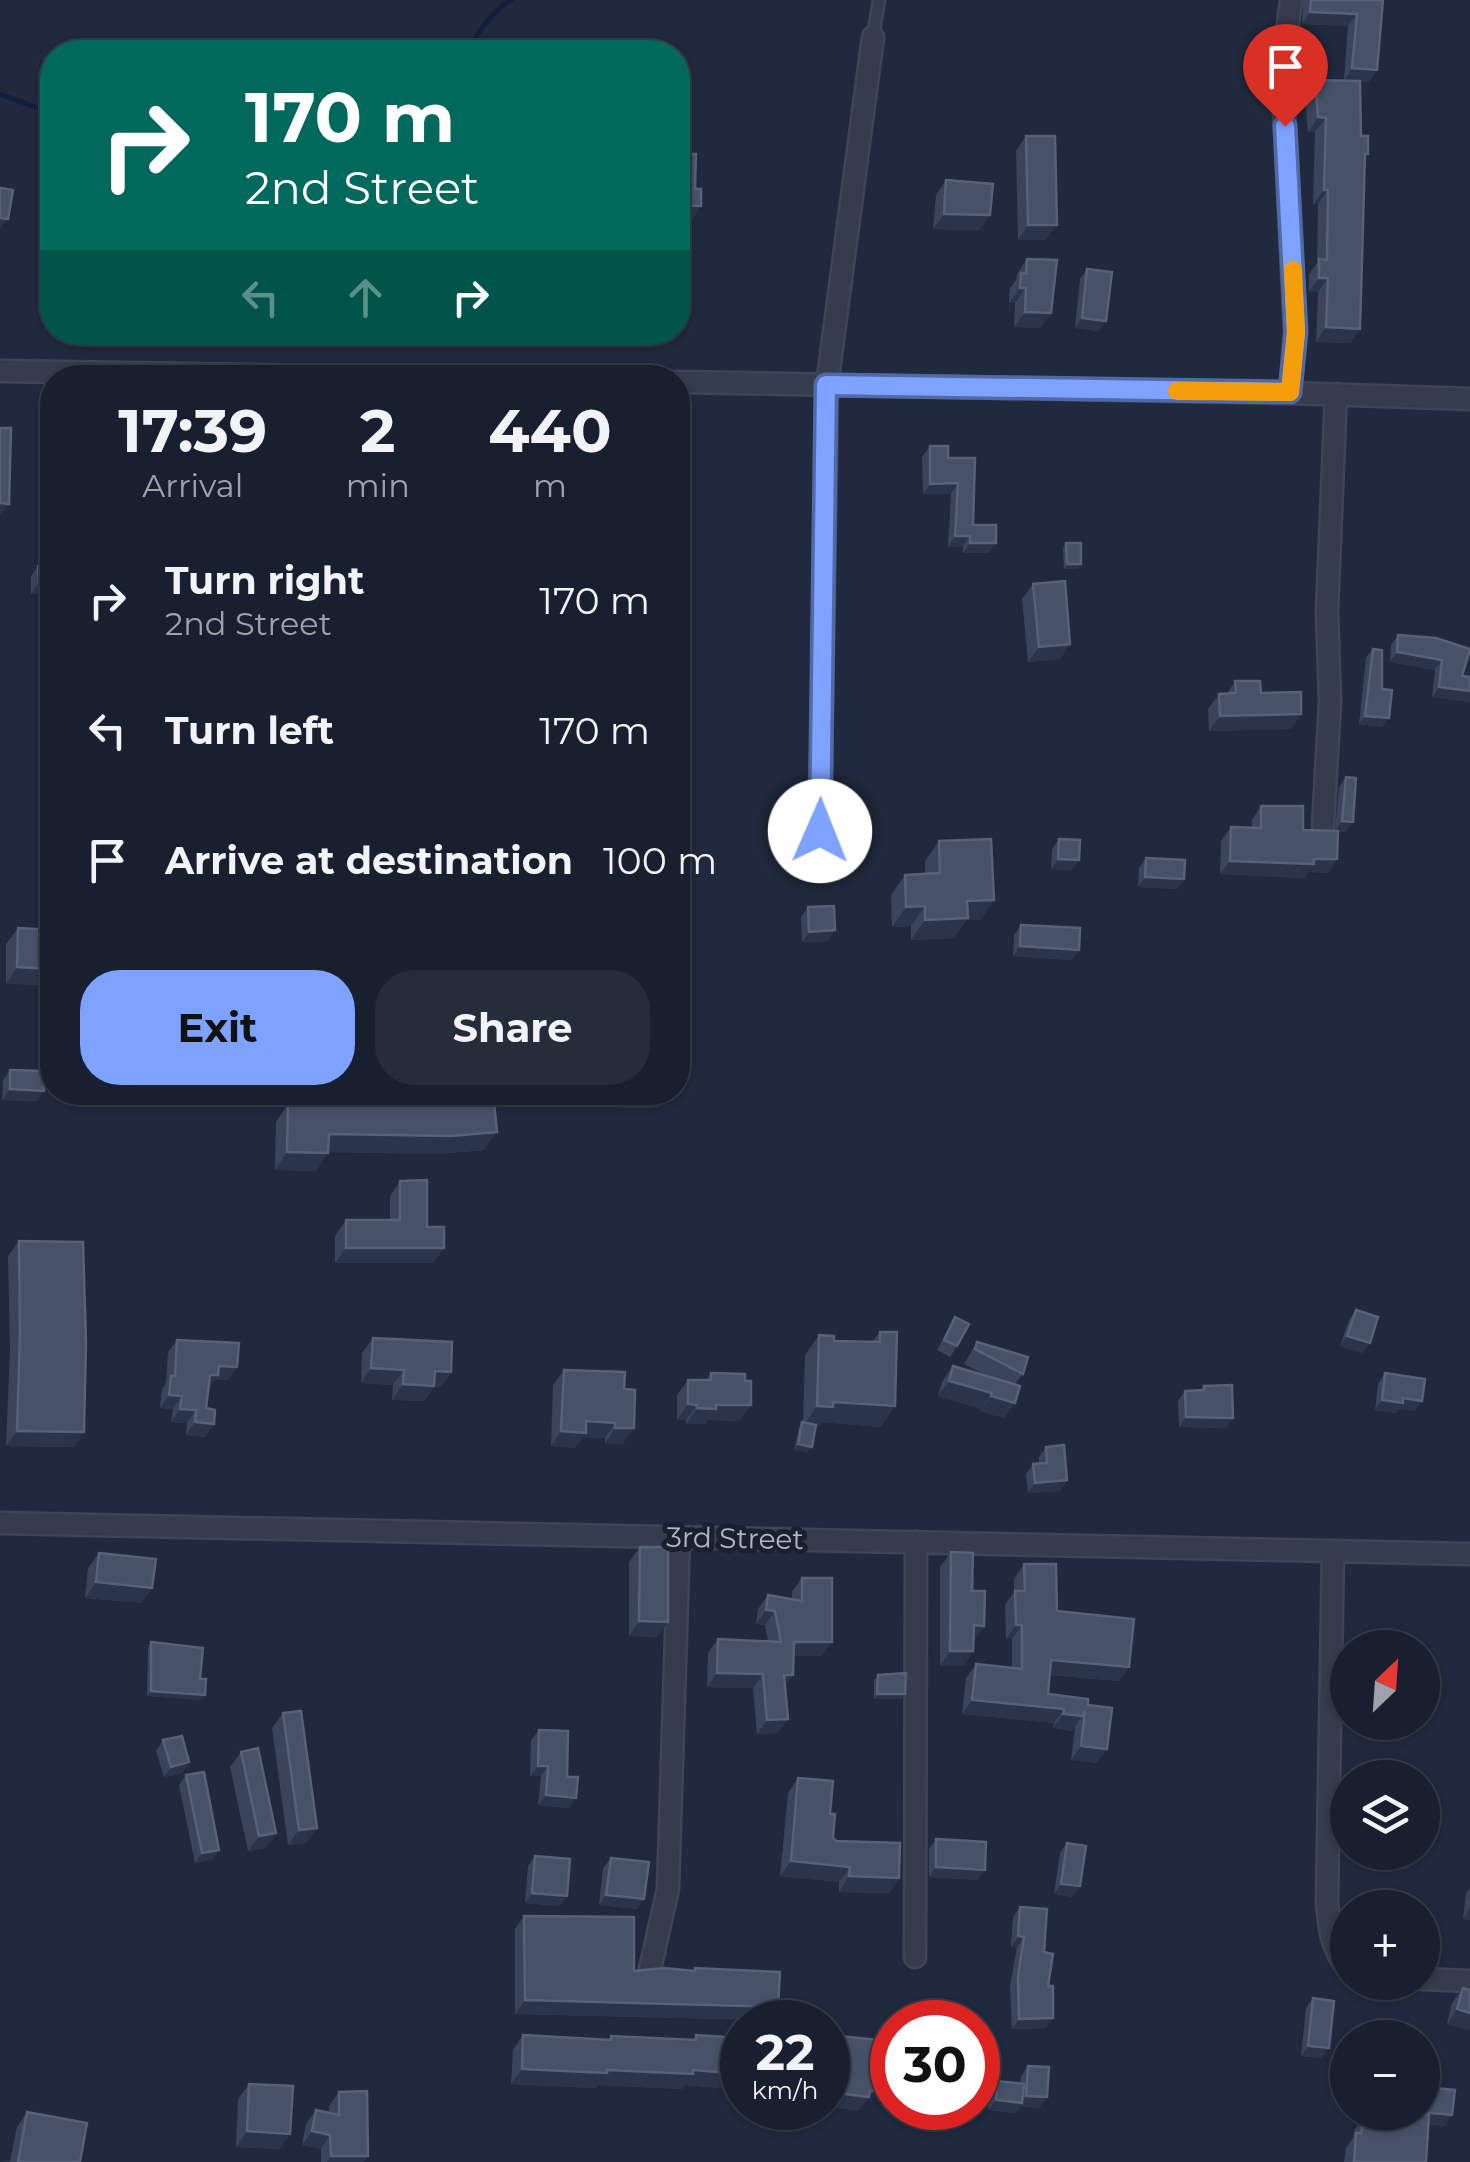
<!DOCTYPE html>
<meta charset="utf-8">
<style>
body{margin:0;font-family:Montserrat,sans-serif;background:#252c3a;color:#f1f3f6;height:100vh;display:flex;flex-direction:column;font-size:38px;white-space:nowrap}
*{box-sizing:border-box;margin:0}
p{font-size:32px;color:#9fa2aa}
.icon{flex:none;width:55px;height:55px;fill:none;stroke:currentColor;stroke-width:2;stroke-linecap:round;stroke-linejoin:round}
.map{position:relative;flex:1;overflow:hidden}
.drawer{position:absolute;left:40px;top:365px;width:650px;height:740px;display:flex;flex-direction:column;background:#181f2e;border-radius:40px;box-shadow:0 2px 8px #0004,0 0 0 2px #363d4a}
.drawer>*{flex:none}
.hud{position:absolute;left:40px;top:40px;width:650px;height:305px;border-radius:40px;box-shadow:0 2px 8px #0004,0 0 0 2px #363d4a;background:#00695c;color:#fff;overflow:hidden}
.needle{width:65px;rotate:25deg}
.buttons{position:absolute;left:1330px;top:1630px;display:grid;gap:20px}
.buttons a{display:grid;place-items:center;width:110px;height:110px;border-radius:50%;background:#181f2e;box-shadow:0 2px 8px #0004,0 0 0 2px #363d4a;font-size:50px}
.speed{position:absolute;left:720px;top:2000px;display:flex;gap:20px;font-size:50px;font-weight:700;text-align:center}
.speed>*{display:grid;place-content:center;width:130px;height:130px;border-radius:50%;background:#181f2e;box-shadow:0 2px 8px #0004,0 0 0 2px #363d4a;line-height:1}
.speed small{font-size:25px;font-weight:400}
.speed .limit{border:15px solid #d22;background:#fff;color:#111}
.pin{position:absolute;display:grid;place-items:center;width:85px;height:85px;color:#fff;margin:-102px -42px;border-radius:50% 50% 50% 0;rotate:-45deg;box-shadow:0 0 10px #0007}
.pin .icon{rotate:45deg}
.me{position:absolute;width:110px;margin:-55px;rotate:1deg;stroke-linejoin:round;filter:drop-shadow(0 0 8px #0008)}
.turn{display:flex;align-items:center;gap:35px;height:210px;padding:0 40px;font-size:45px}
.turn .icon{width:130px;height:130px;stroke-width:2.5}
.turn b{display:block;font-size:70px;line-height:85px}
.lanes{display:flex;align-items:center;height:95px;padding:0 40px;background:#0003;justify-content:center;gap:50px;direction:ltr}
.lanes .off{opacity:.35}
.eta{display:flex;justify-content:space-evenly;align-items:center;height:170px;text-align:center}
.eta b{font-size:60px;font-weight:700;line-height:70px}
.button{display:flex;gap:20px;margin-top:auto;padding:20px 40px}
.button a{flex:1;height:115px;border-radius:40px;background:#7da2ff;color:#111;font-size:40px;font-weight:700;line-height:115px;text-align:center}
.button a+a{background:#252c3a;color:#f1f3f6}
ul{padding:0;list-style:none}
li{display:flex;align-items:center;gap:30px;height:130px;padding:0 40px}
li div{flex:1}
li b{display:block;font-size:38px}
li em{font-style:normal}
.map>svg:first-child{display:block}
.lines{fill:none;stroke-linecap:round;stroke-linejoin:round}
.stream{stroke:#121f3b;stroke-width:5}
.lane-casing{stroke:#3d4556;stroke-width:15}
.street-casing{stroke:#3d4556;stroke-width:25}
.lane{stroke:#343c4d;stroke-width:10}
.street{stroke:#343c4d;stroke-width:20}
.wall{fill:#3a455c}
.shaded-wall{fill:#2a354b}
.building{fill:#465268;stroke:#576177;stroke-width:2.5}
.route-casing{stroke:#5169a6;stroke-width:25}
.route{stroke:#7da2ff;stroke-width:18}
.slow{stroke:#f59e0b;stroke-width:18}
.labels{text-anchor:middle;stroke-width:10;stroke-linejoin:round;paint-order:stroke}
.street-label{font-size:28px;fill:#afb6c9;stroke:#192131}
</style>
<div class="map">
<svg width="1470" height="2162" viewBox="0 0 1470 2162">
<rect width="100%" height="100%" fill="#20293d"/>
<g class="lines">
<path class="stream" d="M467,52C479,31 490,13 511,0
M0,94L52,113"/>
<defs>
<path id="lane" d="M873,37L879,0"/>
<path id="street" d="M0,371L452,378
M678,382L1290,393L1470,399
M1290,393L1295,332L1282,69L1291,0
M1323,825L1330,702L1327,611L1336,394
M820,831L827,385L873,37
M0,1523L1470,1554
M1333,1551L1327,1901C1329,1927 1331,1948 1348,1969
M915,1957L916,1542
M650,1969L668,1889L679,1537
M1422,1979L1470,1981"/>
</defs>
<use href="#lane" class="lane-casing"/>
<use href="#street" class="street-casing"/>
<use href="#lane" class="lane"/>
<use href="#street" class="street"/>
</g>
<path class="wall" d="M1303,0H1383L1377,70L1369,82L1360,81L1361,136L1365,158L1360,329L1350,343L1316,342L1318,292H1309V274L1317,263L1318,204H1313L1315,132H1308L1305,94L1315,80H1344L1348,26L1302,24Z
M1026,136L1046,240H1018L1016,151Z
M946,180L980,230L933,229L936,195Z
M1027,259L1051,313L1040,328L1014,327L1015,303H1009L1010,288L1016,280L1017,274Z
M1087,269L1099,331L1075,328L1080,279Z
M930,446L948,458L973,525L989,553H963V546L948,547L951,494H923L922,457Z
M1066,543L1078,569H1064L1063,548Z
M38,566H52V593L31,594V576Z
M1033,584L1070,644L1060,659L1028,662L1022,599Z
M1398,635L1436,638L1462,676L1470,702L1432,697L1435,670L1390,662L1391,645Z
M1373,649L1389,718L1382,727L1359,724L1366,658Z
M1235,681L1261,693L1301,714L1291,729L1209,731L1208,709L1219,694H1227Z
M1346,777V832L1335,831L1339,787Z
M1261,806L1303,830L1337,859L1328,873L1309,872L1305,878L1220,874L1221,841L1231,827L1252,828V820Z
M1059,839L1072,870L1051,869L1052,849Z
M939,841L994,900L980,920H966L954,938L911,940V926L892,927L891,895L905,875L925,874V861Z
M1146,858L1184,879L1177,889L1138,887L1139,868Z
M808,907L835,930L828,941L802,942L801,917Z
M1021,925L1079,950L1072,960L1013,956L1014,935Z
M18,928L52,930L6,984V944Z
M10,1070L37,1101L2,1100L3,1080Z
M337,1092H431L484,1150L438,1154L328,1152L316,1171L275,1170L276,1122L288,1104L331,1105V1101Z
M623,1092H668V1094L658,1108H623Z
M400,1181L427,1227L444,1248L433,1263H335V1236L346,1220H390V1196Z
M19,1241L84,1432L74,1447L6,1446L10,1350L8,1256Z
M1356,1310L1370,1343L1362,1353L1340,1346L1349,1320Z
M955,1317L957,1346L950,1357L937,1350Z
M880,1332L881,1427L822,1422L819,1427H815L808,1452L794,1450L799,1428L803,1423L805,1355L819,1335L834,1341L872,1342Z
M373,1338L451,1372L441,1387H434L424,1401L392,1400L393,1385L361,1383L362,1353Z
M177,1340L237,1367L228,1380H215L208,1388L205,1437L186,1435L187,1423L171,1422L173,1409L160,1408L162,1389L166,1383L168,1352Z
M977,1342L1023,1374L1015,1384L1004,1418L980,1411L981,1409L938,1396L942,1382L953,1366L989,1377L964,1364Z
M564,1370L625,1372L623,1444L605,1443V1438L583,1437L575,1448L551,1446L553,1385Z
M711,1373L740,1421L708,1420L706,1424H686V1420H677V1395L688,1380H706Z
M1385,1373L1415,1411L1398,1409L1396,1413L1375,1410L1378,1384Z
M1204,1386L1233,1418L1226,1428L1179,1427L1178,1401L1185,1391L1201,1390Z
M1046,1447L1067,1480L1060,1491L1028,1493L1026,1474L1033,1464H1039V1457Z
M640,1547L657,1637L629,1636V1562Z
M951,1552L972,1591L984,1626L974,1640L973,1651L963,1666H940V1567Z
M99,1553L142,1603L85,1598L88,1568Z
M1024,1564L1057,1611L1119,1681L1050,1675L1048,1694L1088,1705L1097,1763L1071,1760L1075,1727L1072,1731L1053,1728L1054,1723L962,1714L966,1678L976,1664L1012,1668V1639H1006L1005,1605L1014,1592V1579Z
M802,1578L822,1656H793V1675L785,1686L778,1733L757,1734L753,1688L707,1687L708,1653L718,1639L768,1641L765,1625L756,1624L758,1609L768,1595L792,1599V1592Z
M151,1642L201,1700L147,1696L148,1647Z
M878,1675L905,1694L902,1699H874V1680Z
M283,1713L317,1828L306,1843L288,1845L272,1728Z
M539,1730L567,1777L569,1808L538,1805L541,1776H530L531,1740Z
M163,1740L189,1762L182,1773L164,1777L156,1751Z
M241,1752L266,1848L248,1851L230,1767Z
M186,1775L219,1850L212,1860L195,1863L179,1785Z
M798,1778L830,1814L833,1838L899,1878L889,1893L839,1892V1882L780,1876L788,1793Z
M936,1839L978,1880L929,1877V1849Z
M1067,1843L1080,1886L1073,1897L1054,1894L1060,1853Z
M535,1856L560,1906L525,1903L528,1866Z
M611,1858L637,1909L599,1905L603,1868Z
M1470,1888V1920L1463,1919L1466,1894Z
M1020,1907L1044,1952L1048,1986L1046,2028L1012,2029L1010,1986L1017,1947H1011L1013,1917Z
M524,1916L634,1971H693L695,1968L778,2007L769,2020L515,2014V1929Z
M1463,1988L1470,2030L1447,2024L1452,2003Z
M1313,1998L1322,2058L1301,2056L1306,2008Z
M523,2035L609,2040L611,2036L693,2040L696,2035L742,2038V2090L685,2085L682,2089L598,2085L596,2088L511,2084L513,2050Z
M1028,2066L1047,2097L1040,2108L1020,2106L1015,2113L988,2110L990,2091L997,2081L1020,2084L1021,2076Z
M249,2084L280,2149L236,2147L238,2099Z
M339,2092L364,2162H321V2149L302,2145L306,2124L316,2110L329,2112V2106Z
M27,2112L80,2162H0L10,2161L17,2127Z
M1408,2112H1422L1445,2126L1428,2124L1426,2162H1344L1346,2148L1353,2138L1354,2131L1364,2116L1388,2120L1393,2113L1407,2114Z"/>
<path class="shaded-wall" d="M1310,12L1357,14L1348,26L1302,24Z
M1352,68L1377,70L1369,82L1344,80Z
M1318,117L1326,118L1315,132H1308Z
M1324,190H1328L1318,204H1313Z
M678,205L701,206L692,220L678,219Z
M944,214L990,215L980,230L933,229Z
M0,218L8,219L0,229Z
M1028,225H1057L1046,240H1018Z
M1319,278H1328L1318,292H1309Z
M1020,288H1026L1015,303H1009Z
M1025,312L1051,313L1040,328L1014,327Z
M1082,318L1106,321L1099,331L1075,328Z
M1326,327L1360,329L1350,343L1316,342Z
M958,483L951,494H923L930,484Z
M0,503L9,504L0,516Z
M955,536H970L963,546L948,547Z
M970,543H996L989,553H963Z
M1067,564H1081L1078,569H1064Z
M39,583H52V593L31,594Z
M1070,644L1060,659L1028,662L1039,647Z
M1397,652L1442,660L1435,670L1390,662Z
M1439,687L1470,691V702L1432,697Z
M1301,714L1291,729L1209,731L1220,716Z
M1365,716L1389,718L1382,727L1359,724Z
M1342,821L1353,822L1346,832L1335,831Z
M1058,859L1079,860L1072,870L1051,869Z
M1314,859H1337L1328,873L1309,872L1305,878L1220,874L1230,861Z
M1145,877L1184,879L1177,889L1138,887Z
M994,900L980,920H966L954,938L911,940L925,920L967,901Z
M925,906L911,926L892,927L906,907Z
M835,930L828,941L802,942L809,932Z
M1020,946L1079,950L1072,960L1013,956Z
M17,967L52,969V986L6,984Z
M10,1089L44,1091L37,1101L2,1100Z
M633,1094H668L658,1108H623Z
M497,1132L484,1150L438,1154L316,1152L329,1134Z
M287,1152L328,1153L316,1171L275,1170Z
M346,1248H444L433,1263H335Z
M1347,1336L1370,1343L1362,1353L1340,1346Z
M219,1366L237,1367L228,1380H215L209,1388L210,1375Z
M371,1368L404,1370L393,1385L361,1383Z
M435,1371L451,1372L441,1387H434L424,1401L392,1400L403,1384Z
M949,1381L992,1393L981,1409L938,1396Z
M169,1395L182,1396L173,1409L160,1408Z
M991,1396L1015,1403L1004,1418L980,1411Z
M1403,1398L1422,1401L1415,1411L1398,1409L1396,1413L1375,1410L1382,1400Z
M833,1402L895,1406L881,1427L822,1422L819,1427L803,1426L817,1406Z
M688,1404L697,1405L686,1420H677Z
M716,1405H751L740,1421L708,1420L706,1424H686L697,1408Z
M180,1409L196,1410L187,1423L171,1422Z
M1186,1417L1233,1418L1226,1428L1179,1427Z
M586,1421L615,1423L605,1438L583,1437L575,1448L551,1446L561,1431Z
M195,1422L214,1424L205,1437L186,1435Z
M615,1428H634L623,1444L605,1443Z
M17,1431L84,1432L74,1447L6,1446Z
M798,1444L812,1447L808,1452L794,1450Z
M1067,1480L1060,1491L1028,1493L1035,1483Z
M96,1582L152,1588L142,1603L85,1598Z
M766,1610L775,1611L765,1625L756,1624Z
M639,1621L668,1622L657,1637L629,1636Z
M974,1625L984,1626L973,1641Z
M1016,1625H1022L1012,1639H1006Z
M794,1642H832L822,1656H784Z
M950,1651H973L963,1666H940Z
M1051,1660L1129,1667L1119,1681L1041,1674Z
M717,1673L763,1674L753,1688L707,1687Z
M784,1675H793L783,1689Z
M151,1691L205,1695L201,1700L147,1696Z
M877,1694H905L902,1699H874Z
M972,1700L1064,1709L1054,1723L962,1714Z
M1063,1714L1082,1716L1072,1731L1053,1728Z
M788,1719L778,1733L757,1734L767,1720Z
M1081,1746L1107,1749L1097,1763L1071,1760Z
M189,1762L182,1773L164,1777L171,1767Z
M538,1766H548L541,1776H530Z
M546,1795L576,1798L569,1808L538,1805Z
M317,1828L306,1843L288,1845L299,1830Z
M276,1833L266,1848L248,1851L259,1836Z
M219,1850L212,1860L195,1863L202,1853Z
M791,1861L850,1867L839,1882L780,1876Z
M936,1867L985,1870L978,1880L929,1877Z
M849,1876L899,1878L889,1893L839,1892Z
M1061,1884L1080,1886L1073,1897L1054,1894Z
M532,1893L567,1896L560,1906L525,1903Z
M606,1895L644,1899L637,1909L599,1905Z
M1470,1908V1920L1463,1919Z
M1018,1936L1024,1937L1017,1947H1011Z
M525,2000L778,2007L769,2020L515,2014Z
M1457,2009L1470,2013V2030L1447,2024Z
M1053,2018L1046,2028L1012,2029L1019,2019Z
M1308,2046L1329,2048L1322,2058L1301,2056Z
M522,2069L693,2070L742,2074V2090L685,2085L682,2089L598,2085L596,2088L511,2084Z
M874,2091L859,2111L828,2107V2092Z
M1026,2096L1047,2097L1040,2108L1020,2106L1015,2113L988,2110L996,2100L1021,2103Z
M1413,2112H1422L1452,2115L1445,2126L1407,2122Z
M247,2131L290,2134L280,2149L236,2147Z
M312,2131L330,2135L321,2149L302,2145Z
M331,2156H368L364,2162H327Z"/>
<path class="building" d="M1311,0H1383L1377,70L1352,68L1357,14L1310,12Z
M1315,80L1360,81L1361,136H1368V154H1365L1360,329L1326,327L1328,278H1319V259L1327,260L1328,190H1324L1326,118L1318,117Z
M1026,136H1055L1057,225H1028Z
M678,147L683,148V154H696L695,189H701V206L678,205Z
M946,180L993,184L990,215L944,214Z
M0,188L13,190L8,219L0,218Z
M1027,259L1057,260L1051,313L1025,312L1026,288H1020L1021,273L1026,274Z
M1087,269L1112,272L1106,321L1082,318Z
M0,428H11L9,504L0,503Z
M930,446H948V458H975L973,525H996V543H970V536H955L958,483L930,484Z
M1066,543H1081V564H1067Z
M38,566H52V583H39Z
M1065,581L1070,644L1039,647L1033,584Z
M1398,635L1436,638L1470,649L1462,676L1470,677V691L1439,687L1442,660L1397,652Z
M1373,649L1382,650V689L1392,690L1389,718L1365,716Z
M1235,681H1260L1261,693L1301,692V714L1220,716L1219,694L1236,693Z
M1346,777L1356,778L1353,822L1342,821Z
M1261,806H1303V830L1338,831L1337,859H1314V864L1230,861L1231,827L1261,828Z
M991,839L994,900L967,901L968,918L925,920V906L906,907L905,875L940,873L939,841Z
M1059,839L1080,840L1079,860L1058,859Z
M1146,858L1185,860L1184,879L1145,877Z
M834,906L835,930L809,932L808,907Z
M1021,925L1080,928L1079,950L1020,946Z
M18,928L52,930V969L17,967Z
M10,1070L44,1071V1091L10,1089Z
M344,1092H493L497,1132L451,1136L329,1134L328,1153L287,1152L288,1104L344,1105Z
M633,1092H668V1094H633Z
M427,1180V1227H444V1248H346V1220H400V1181Z
M19,1241L83,1242L86,1342L84,1432L17,1431L20,1335Z
M1356,1310L1378,1317L1370,1343L1347,1336Z
M955,1317L969,1324L957,1346L944,1340Z
M880,1332H897L895,1406L833,1402V1407L817,1406L819,1335L834,1336V1341L880,1342Z
M373,1338L452,1342L451,1372L435,1371L434,1386L403,1384L404,1370L371,1368Z
M177,1340L239,1343L237,1367L219,1366L218,1375H210L206,1408L215,1410L214,1424L195,1422L196,1410L180,1409L182,1396L169,1395L171,1376H175Z
M977,1342L1028,1357L1023,1374L975,1349Z
M953,1366L1020,1386L1015,1403L991,1396L992,1393L949,1381Z
M564,1370L625,1372L624,1389L635,1390L634,1428H615V1423L586,1421V1433L561,1431Z
M711,1373L745,1374V1381H751V1405H716V1409L697,1408V1405L688,1404V1380H711Z
M1385,1373L1425,1379L1422,1401L1403,1398V1403L1382,1400Z
M1232,1385L1233,1418L1186,1417L1185,1391L1204,1390V1386Z
M802,1422L816,1425L812,1447L798,1444Z
M1064,1445L1067,1480L1035,1483L1033,1464L1047,1463L1046,1447Z
M640,1547H668V1622L639,1621Z
M951,1552L973,1553L972,1591H985L984,1626L974,1625L973,1651H950Z
M99,1553L156,1559L152,1588L96,1582Z
M1024,1564H1056L1057,1611L1134,1619L1129,1667L1051,1660L1048,1694L1088,1699V1705L1112,1708L1107,1749L1081,1746L1085,1711L1082,1716L1063,1714L1064,1709L972,1700L976,1664L1022,1669V1625H1016L1015,1591H1025Z
M802,1578H832V1642H794L793,1675H784L788,1719L767,1720L763,1674L717,1673L718,1639L781,1642L775,1611L766,1610L768,1595L802,1601Z
M151,1642L203,1648L200,1679H206L205,1695L151,1691Z
M906,1673L905,1694H877L878,1675Z
M301,1711L317,1828L299,1830L283,1713Z
M539,1730L568,1731L567,1777H578L576,1798L546,1795L548,1766H538Z
M182,1736L189,1762L171,1767L163,1740Z
M258,1748L276,1833L259,1836L241,1752Z
M204,1772L219,1850L202,1853L186,1775Z
M798,1778L833,1781L830,1814H835L833,1838L836,1841L900,1843L899,1878L849,1876L850,1867L791,1861Z
M936,1839L986,1842L985,1870L936,1867Z
M1067,1843L1086,1846L1080,1886L1061,1884Z
M535,1856L570,1859L567,1896L532,1893Z
M611,1858L649,1862L644,1899L606,1895Z
M1020,1907L1047,1909L1044,1952L1053,1954L1048,1986H1053V2018L1019,2019L1018,1976L1024,1937L1018,1936Z
M524,1916L634,1917V1971L664,1968L695,1971V1968L780,1972L778,2007L525,2000Z
M1463,1988L1470,1990V2013L1457,2009Z
M1313,1998L1334,2001L1329,2048L1308,2046Z
M523,2035L611,2040V2036L696,2040V2035L742,2038V2074L693,2070V2074L607,2070V2073L522,2069Z
M828,2035L880,2040L874,2091H870L869,2097L828,2092Z
M1028,2066L1049,2067L1047,2097L1026,2096Z
M997,2081L1024,2084L1022,2103L996,2100Z
M249,2084L293,2086L290,2134L247,2131Z
M1422,2087L1455,2090L1452,2115L1422,2112Z
M367,2091L368,2156H331L330,2135L312,2131L316,2110L339,2115V2092Z
M27,2112L87,2123L80,2162H18Z
M1393,2113L1429,2115L1426,2162H1354L1356,2133H1361L1364,2116L1393,2121Z"/>
<g class="lines">
<defs>
<path id="route" d="M820,831L826,385L1290,392L1296,332L1285,126"/>
</defs>
<use href="#route" class="route-casing"/>
<use href="#route" class="route"/>
<path class="slow" d="M1177,391L1290,392L1296,332L1293,270"/>
</g>
<g class="labels">
<g class="street-label">
<text transform="translate(735 1538) rotate(1)" y="10">3rd Street</text>
</g>
</g>
</svg>
<div class="buttons">
<a><svg class="needle" viewBox="-14 -14 28 28"><path d="M0-13l5 13h-10z" fill="#e53935"/><path d="M0 13l5-13h-10z" fill="#9fa2aa"/></svg></a>
<a><svg class="icon" aria-label="layers" viewBox="0 0 24 24"><path d="M12 4l9 5-9 5-9-5zM3 14l9 5 9-5"/></svg></a>
<a>+</a>
<a>−</a>
</div>
<div class="speed"><div>22<small>km/h</small></div><div class="limit">30</div></div>
<div class="pin" style="left:1285px;top:126px;background:#d93025"><svg class="icon" aria-label="arrive" viewBox="0 0 24 24"><path d="M6 21V4h12l-3 4 3 4H6"/></svg></div>
<svg class="me" style="left:820px;top:831px" viewBox="-20 -20 40 40"><circle r="19" fill="#fff"/><path d="M0-13L10 11 0 6-10 11z" fill="#7da2ff"/></svg>
<div class="hud">
<div class="turn"><svg class="icon" aria-label="right" viewBox="0 0 24 24"><path d="M7 20v-9h11M14 6l5 5-5 5"/></svg><div><b>170 m</b>2nd Street</div></div>
<div class="lanes"><svg class="icon off" aria-label="left" viewBox="0 0 24 24"><path d="M17 20v-9H6M10 6l-5 5 5 5"/></svg><svg class="icon off" aria-label="ahead" viewBox="0 0 24 24"><path d="M12 20V5M6 11l6-6 6 6"/></svg><svg class="icon" aria-label="right" viewBox="0 0 24 24"><path d="M7 20v-9h11M14 6l5 5-5 5"/></svg></div>
</div>
<section class="drawer">
<div class="eta">
<div><b>17:39</b><p>Arrival</p></div>
<div><b>2</b><p>min</p></div>
<div><b>440</b><p>m</p></div>
</div>
<ul>
<li><svg class="icon" aria-label="right" viewBox="0 0 24 24"><path d="M7 20v-9h11M14 6l5 5-5 5"/></svg><div><b>Turn right</b><p>2nd Street</p></div><em>170 m</em></li>
<li><svg class="icon" aria-label="left" viewBox="0 0 24 24"><path d="M17 20v-9H6M10 6l-5 5 5 5"/></svg><div><b>Turn left</b></div><em>170 m</em></li>
<li><svg class="icon" aria-label="arrive" viewBox="0 0 24 24"><path d="M6 21V4h12l-3 4 3 4H6"/></svg><div><b>Arrive at destination</b></div><em>100 m</em></li>
</ul>
<div class="button"><a>Exit</a><a>Share</a></div>
</section>
</div>
